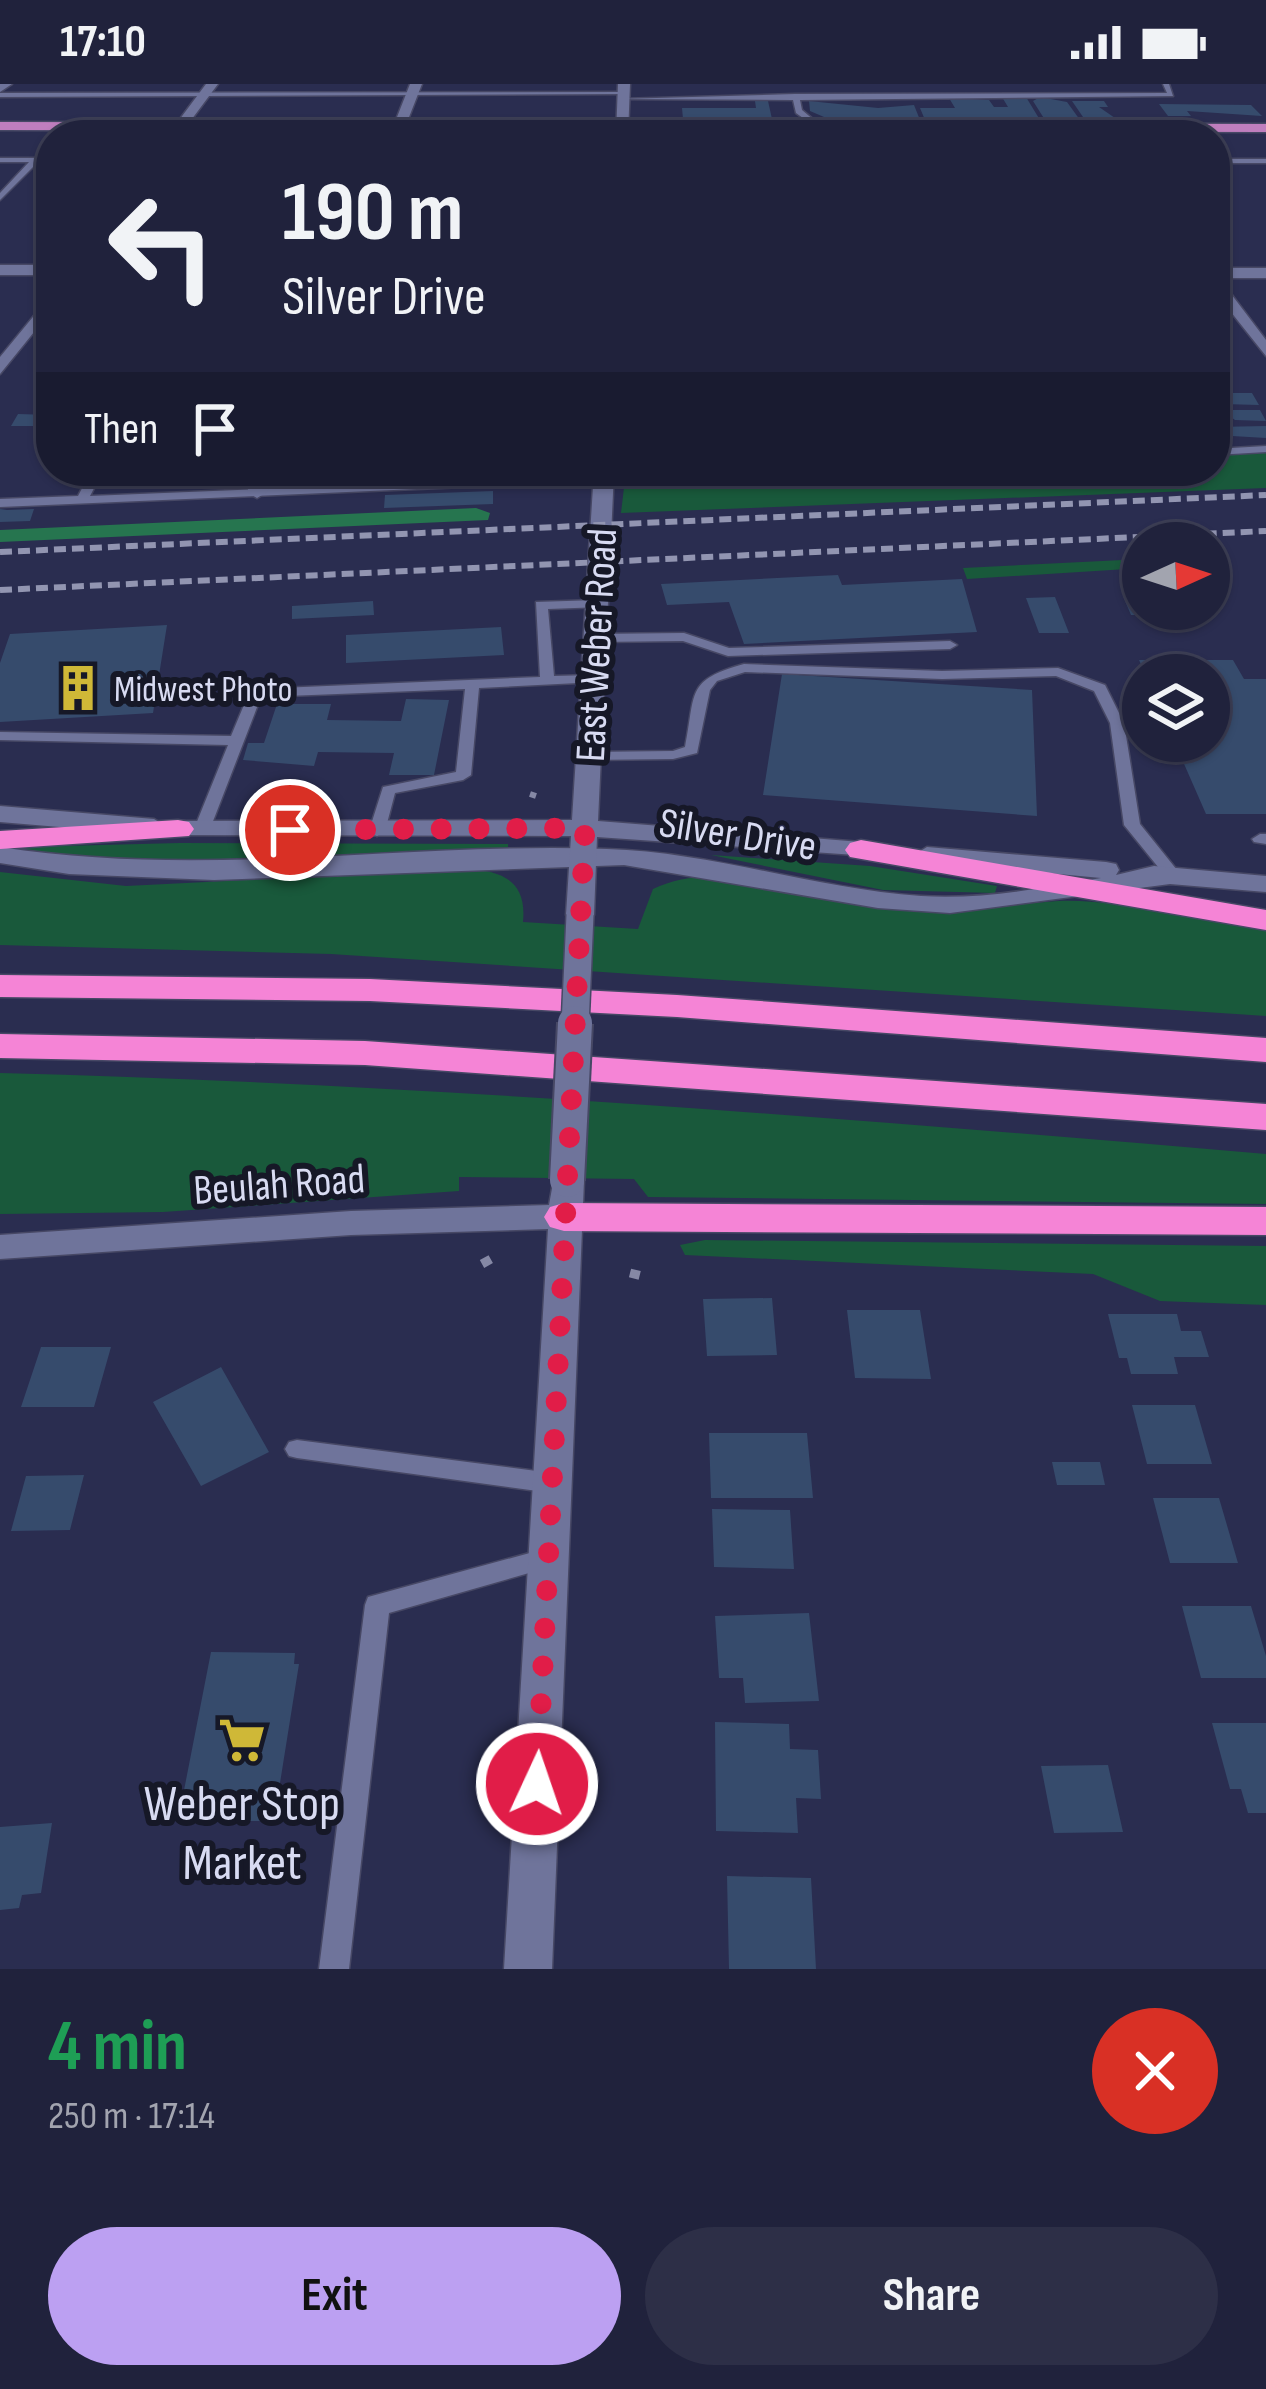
<!DOCTYPE html>
<meta charset="utf-8">
<style>
body{margin:0;font-family:"Sofia Sans Condensed",sans-serif;background:#2d2f47;color:#f1f3f6;height:100vh;display:flex;flex-direction:column;font-size:45px;white-space:nowrap}
*{box-sizing:border-box;margin:0}
p{font-size:39px;color:#a2a4af}
.icon{flex:none;width:66px;height:66px;fill:none;stroke:currentColor;stroke-width:2;stroke-linecap:round;stroke-linejoin:round}
.map{position:relative;height:1885px;overflow:hidden}
.drawer{display:flex;flex-direction:column;background:#20223c;flex:1}
.drawer>*{flex:none}
.guide{position:absolute;left:36px;top:36px;width:1194px;height:366px;border-radius:48px;box-shadow:0 3px 9px #0004,0 0 0 3px #3d3f56;background:#20223c;color:#f1f3f6;overflow:hidden}
.needle{width:78px;rotate:87deg}
.buttons{position:absolute;left:1122px;top:438px;display:grid;gap:24px}
.buttons a{display:grid;place-items:center;width:108px;height:108px;border-radius:50%;background:#20223c;box-shadow:0 3px 9px #0004,0 0 0 3px #3d3f56;font-size:60px}
.pin{position:absolute;display:grid;place-items:center;width:102px;height:102px;color:#fff;margin:-51px;border:6px solid #fff;border-radius:50%;box-shadow:0 3px 12px #0007}
.me{position:absolute;width:132px;margin:-66px;rotate:3deg;stroke-linejoin:round;filter:drop-shadow(0 0 9px #0008)}
.turn{display:flex;align-items:center;gap:42px;height:252px;padding:0 48px;font-size:54px}
.turn .icon{width:156px;height:156px;stroke-width:2.5}
.turn b{display:block;font-size:84px;line-height:102px}
.then{display:flex;align-items:center;height:114px;padding:0 48px;background:#0003;gap:24px;font-size:45px}
.round{display:grid;place-items:center;flex:none;width:126px;height:126px;border-radius:63px;background:#2d2f47}
.head{display:flex;align-items:center;justify-content:space-between;height:204px;padding:0 48px}
h1{font-size:72px;font-weight:700;line-height:90px;color:#1e9e55}
.action{display:flex;gap:24px;margin-top:auto;padding:24px 48px}
.action a{flex:1;height:138px;border-radius:72px;background:#bca0f2;color:#111;font-size:48px;font-weight:700;line-height:138px;text-align:center}
.action a+a{background:#2d2f47;color:#f1f3f6}
.status{display:flex;justify-content:space-between;align-items:center;height:84px;padding:0 60px;background:#20223c;direction:ltr}
.status svg{height:33px;fill:currentColor}
.map>svg:first-child{display:block}
.green{fill:#19593b}
.forest{fill:#26754f}
.building{fill:#364b6c}
.lines{fill:none;stroke-linecap:round;stroke-linejoin:round}
.service-casing{stroke:#474865;stroke-width:3}
.minor-casing{stroke:#474865;stroke-width:3}
.tertiary-casing{stroke:#474865;stroke-width:3}
.primary-casing{stroke:#474865;stroke-width:3}
.motorway-casing{stroke:#474865;stroke-width:3}
.path-far1{stroke:#8588a5;stroke-width:6;stroke-dasharray:8 6;stroke-linecap:butt}
.path{stroke:#8588a5;stroke-width:9;stroke-dasharray:10 8;stroke-linecap:butt}
.service{fill:#6f749b;fill-rule:evenodd}
.minor{fill:#6f749b;fill-rule:evenodd}
.tertiary{fill:#6f749b;fill-rule:evenodd}
.primary{fill:#bf7ebe;fill-rule:evenodd}
.motorway{fill:#f584d6;fill-rule:evenodd}
.rail{stroke:#9295b1;stroke-width:6;stroke-dasharray:12 6;stroke-linecap:butt}
.tertiary-bridge-far1-casing{stroke:#474865;stroke-width:30;stroke-linecap:butt}
.tertiary-bridge-casing{stroke:#474865;stroke-width:38;stroke-linecap:butt}
.tertiary-bridge-far1{stroke:#6f749b;stroke-width:27}
.tertiary-bridge{stroke:#6f749b;stroke-width:34}
.route{stroke:#e11d48;stroke-width:21;stroke-dasharray:0 37.8}
.labels{text-anchor:middle;stroke-width:12;stroke-linejoin:round;paint-order:stroke}
.far-poi-label{font-size:36px;fill:#d8dbf2;stroke:#161827;text-anchor:start}
.street-label{font-size:42px;fill:#d8dbf2;stroke:#161827}
.near-poi-label{font-size:51px;fill:#d8dbf2;stroke:#161827}
</style>
<div class="status"><b>17:10</b><svg viewBox="0 0 49 12"><path d="M0 12V9h3v3zM5 12V6h3v6zM10 12V3h3v9zM15 12V0h3v12zM26 1h20v11H26zM47 4h2v5h-2z"/></svg></div>
<div class="map">
<svg width="1266" height="1885" viewBox="0 0 1266 1885">
<rect width="100%" height="100%" fill="#2a2d50"/>
<path class="green" d="M1266,368V404L621,429L625,395L817,387H1215V370Z
M1143,475V484L967,495L963,484Z
M180,759L508,760V768L154,782L15,770L23,763Z
M711,771L870,782L997,802L995,809L883,806Z
M467,785C503,787 527,797 523,838L638,845L653,805C721,771 815,817 886,825C945,832 999,821 1058,817C1116,814 1207,838 1266,847V932L331,870L0,861V788L126,802Z
M0,989C423,1000 844,1034 1266,1070V1120L648,1113L634,1095L459,1093V1107L163,1128L0,1130Z
M705,1156L1266,1162V1221L1160,1217L1093,1190L685,1171L680,1161Z"/>
<path class="forest" d="M476,424L490,429L488,436L0,458V446Z"/>
<path class="building" d="M1002,13H1026L1040,36H925L920,24H955L949,14L989,16L994,23H1008Z
M1040,13L1067,18L1080,36H1045L1033,17Z
M755,17H768L772,35H683L682,24H756Z
M809,17L878,24L914,21L920,36H831L810,27Z
M1072,17H1104L1108,23H1099L1115,34L1083,33Z
M1159,20L1251,21L1262,32L1187,27L1191,32H1168Z
M1216,309H1252L1259,321L1223,320Z
M1221,326H1260L1266,337L1235,336Z
M18,330L51,331L44,342H11Z
M1266,342V354L1215,351V343Z
M211,387L201,399L153,400L158,388Z
M320,387H364L348,399H316Z
M493,407V420L384,424L385,411Z
M0,425L7,426L34,425L30,437L0,438Z
M838,491L842,501L962,495L977,548L744,560L729,518L667,521L661,500Z
M1123,512H1143V525H1198L1201,531H1131Z
M1055,513L1069,549H1039L1026,514Z
M373,517L374,531L292,535V522Z
M167,541L153,629L0,638V579L10,550Z
M501,543L504,571L346,579V551Z
M1139,576H1233L1244,595H1266V730H1206L1174,657H1209V591H1146Z
M782,590L1032,606L1037,732L763,711Z
M406,615L449,616L434,691H389L394,669L318,668L314,682L243,676L248,659H264L277,620H331L327,636L401,637Z
M772,1214L777,1271L707,1272L703,1215Z
M847,1226H920L931,1295L855,1294Z
M1108,1230H1177L1181,1247H1201L1209,1273H1174L1178,1290H1131L1127,1274H1119Z
M41,1263H111L94,1323H21Z
M221,1283L269,1368L201,1402L153,1318Z
M1132,1321H1195L1212,1380H1147Z
M709,1349H807L813,1414H711Z
M1052,1378H1100L1105,1401H1057Z
M84,1391L70,1446L11,1447L26,1392Z
M1153,1414H1219L1238,1479H1170Z
M712,1425L790,1426L794,1485L714,1483Z
M1182,1522H1251L1266,1572V1594H1201Z
M809,1529L819,1617L745,1619L743,1594H719L715,1532Z
M211,1568L295,1569L294,1580H299L276,1724L270,1723L268,1737H178Z
M715,1638L789,1640L790,1665L818,1666L821,1715L796,1714L798,1749L716,1747Z
M1212,1639H1266V1729H1248L1241,1705H1230Z
M1108,1681L1123,1748L1054,1749L1041,1682Z
M52,1739L41,1809L22,1811L19,1824L0,1826V1743Z
M727,1792L811,1794L816,1885H729Z"/>
<g class="lines">
<defs>
<path id="service" d="M1163,0H1169L1173,12L800,16L802,26L821,42L817,44L796,29L793,16L620,15L795,10L1167,9Z
M0,9L623,8L626,10L0,13Z
M0,74H51V78H38L0,116V109L29,78H0Z
M1215,75H1266V79H1215Z
M1266,362V368L1215,371V365Z
M91,387H103L90,412L603,391L609,394L603,397L0,423V415L78,412Z
M746,387H774L768,390L751,391Z
M597,516L602,517V523L548,525L554,592L593,591L598,592V598L479,604L471,691L463,696L395,709L385,747L377,752L369,747L383,703L456,688L465,605L261,613L210,745L202,750L194,745L228,661L0,656V648L231,652L249,609L256,605L540,593L536,518Z
M684,549L729,564L950,557L957,561L950,565L728,572L683,557L595,558L588,554L595,550Z
M744,580L942,587L1058,584L1105,601L1124,639L1140,740L1181,791L1179,794H1167L1124,741L1110,639L1094,607L1056,592L942,595L745,588L717,597L710,606L697,669L673,675L588,676L581,672L588,668L673,667L685,663C696,609 685,596 744,580Z
M1260,750H1266V760L1254,758L1252,755Z
M297,1356L552,1389L560,1392L564,1399L560,1406L552,1409L297,1374L289,1372L285,1365L289,1358Z
M548,1464L557,1467L560,1474L557,1481L389,1529L349,1885H319L365,1521L368,1513Z"/>
<path id="minor" d="M0,0H12L0,8Z
M206,0H218L180,51H168Z
M410,0H422L402,51H390Z
M0,181H51V191H0Z
M1215,184H1266V194H1219L1266,256V272L1215,208Z
M51,211V227L0,290V273Z
M255,387H275L267,408L257,414L247,408Z
M0,722L154,735L167,743L154,751L0,738Z
M0,763C206,795 402,758 607,765C713,768 815,805 921,812C981,816 1042,804 1101,794L918,777L914,771L927,763L1106,778L1116,780L1119,786L1116,791L1154,782L1266,792V808L1170,800L950,829L878,824L624,781L214,796L69,790L0,779Z"/>
<path id="tertiary" d="M618,0H630L628,51H616Z
M594,387H614L598,737L861,758L870,760L874,766L870,772L597,753L594,831L580,839L566,831L571,752L169,751L165,745L169,739L178,737L572,736Z
M567,1085L579,1088L584,1096L552,1885H504L548,1145L351,1151L0,1175V1151L351,1127L549,1121L555,1088Z"/>
<path id="primary" d="M0,38L1266,40V48L0,46Z"/>
<path id="motorway" d="M178,736L189,738L194,745L189,752L0,765V747Z
M861,756L1266,826V846L850,773L845,766L850,759Z
M0,891L370,895L677,911L1266,954V978L677,933L370,917L0,913Z
M0,950L365,957L1266,1020V1046L365,981L0,974Z
M564,1119L1266,1123V1151L564,1147L550,1143L544,1133L550,1123Z"/>
</defs>
<use href="#service" class="service-casing"/>
<use href="#minor" class="minor-casing"/>
<use href="#tertiary" class="tertiary-casing"/>
<use href="#primary" class="primary-casing"/>
<use href="#motorway" class="motorway-casing"/>
<path class="path-far1" d="M530,710L536,712"/>
<path class="path" d="M482,1180L491,1175
M630,1189L642,1192"/>
<use href="#service" class="service"/>
<use href="#minor" class="minor"/>
<use href="#tertiary" class="tertiary"/>
<use href="#primary" class="primary"/>
<use href="#motorway" class="motorway"/>
<path class="rail" d="M0,468L1266,411
M0,506L1266,447"/>
<defs>
<path id="tertiary-bridge-far1" d="M575,942L580,831"/>
<path id="tertiary-bridge" d="M567,1096L575,939"/>
</defs>
<use href="#tertiary-bridge-far1" class="tertiary-bridge-far1-casing"/>
<use href="#tertiary-bridge" class="tertiary-bridge-casing"/>
<use href="#tertiary-bridge-far1" class="tertiary-bridge-far1"/>
<use href="#tertiary-bridge" class="tertiary-bridge"/>
</g>
<g class="lines">
<path class="route" d="M290,746L585,744L537,1700"/>
</g>
<defs>
<symbol id="building-bare" viewBox="-9 -9 18 18"><path d="M-4-6H4V6H1V3H-1V6H-4ZM-2.5-4.3h1.7v1.8h-1.7ZM.8-4.3h1.7v1.8H.8ZM-2.5-1h1.7V.8h-1.7ZM.8-1h1.7V.8H.8Z" fill="#cfb837" stroke="#161827" stroke-width="2.5" paint-order="stroke"/></symbol>
<symbol id="supermarket-bare" viewBox="-9 -9 18 18"><path d="M-6-5.5h2.5l.6 2H6L4.5 2H-2.5L-4.4-4H-6ZM-1.5 3.2a1.3 1.3 0 1 0 .1 0ZM3 3.2a1.3 1.3 0 1 0 .1 0Z" fill="#cfb837" stroke="#161827" stroke-width="2.5" paint-order="stroke"/></symbol>
</defs>
<g fill-rule="evenodd">
<use href="#building-bare" x="45" y="571" width="66" height="66"/>
<use href="#supermarket-bare" x="209" y="1623" width="66" height="66"/>
</g>
<g class="labels">
<g class="far-poi-label">
<text x="114" y="617">Midwest Photo</text>
</g>
<g class="street-label">
<text transform="translate(595 561) rotate(-87)" y="15">East Weber Road</text>
<text transform="translate(738 749) rotate(9)" y="15">Silver Drive</text>
<text transform="translate(279 1099) rotate(-4)" y="15">Beulah Road</text>
</g>
<g class="near-poi-label">
<text x="242" y="1736">Weber Stop<tspan x="242" dy="59">Market</tspan></text>
</g>
</g>
</svg>
<div class="buttons">
<a><svg class="needle" viewBox="-14 -14 28 28"><path d="M0-13l5 13h-10z" fill="#e53935"/><path d="M0 13l5-13h-10z" fill="#a2a4af"/></svg></a>
<a><svg class="icon" aria-label="layers" viewBox="0 0 24 24"><path d="M12 4l9 5-9 5-9-5zM3 14l9 5 9-5"/></svg></a>
</div>
<div class="pin" style="left:290px;top:746px;background:#d93025"><svg class="icon" aria-label="arrive" viewBox="0 0 24 24"><path d="M6 21V4h12l-3 4 3 4H6"/></svg></div>
<svg class="me" style="left:537px;top:1700px" viewBox="-20 -20 40 40"><circle r="17" fill="#e11d48" stroke="#fff" stroke-width="3"/><path d="M0-11L8 9 0 5-8 9z" fill="#fff"/></svg>
<div class="guide">
<div class="turn"><svg class="icon" aria-label="left" viewBox="0 0 24 24"><path d="M17 20v-9H6M10 6l-5 5 5 5"/></svg><div><b>190 m</b>Silver Drive</div></div>
<div class="then">Then<svg class="icon" aria-label="arrive" viewBox="0 0 24 24"><path d="M6 21V4h12l-3 4 3 4H6"/></svg></div>
</div>
</div>
<section class="drawer">
<div class="head"><div><h1>4 min</h1><p>250 m · 17:14</p></div><a class="round" style="background:#d93025;color:#fff"><svg class="icon" aria-label="close" viewBox="0 0 24 24"><path d="M6 6l12 12M18 6L6 18"/></svg></a></div>
<div class="action"><a>Exit</a><a>Share</a></div>
</section>
